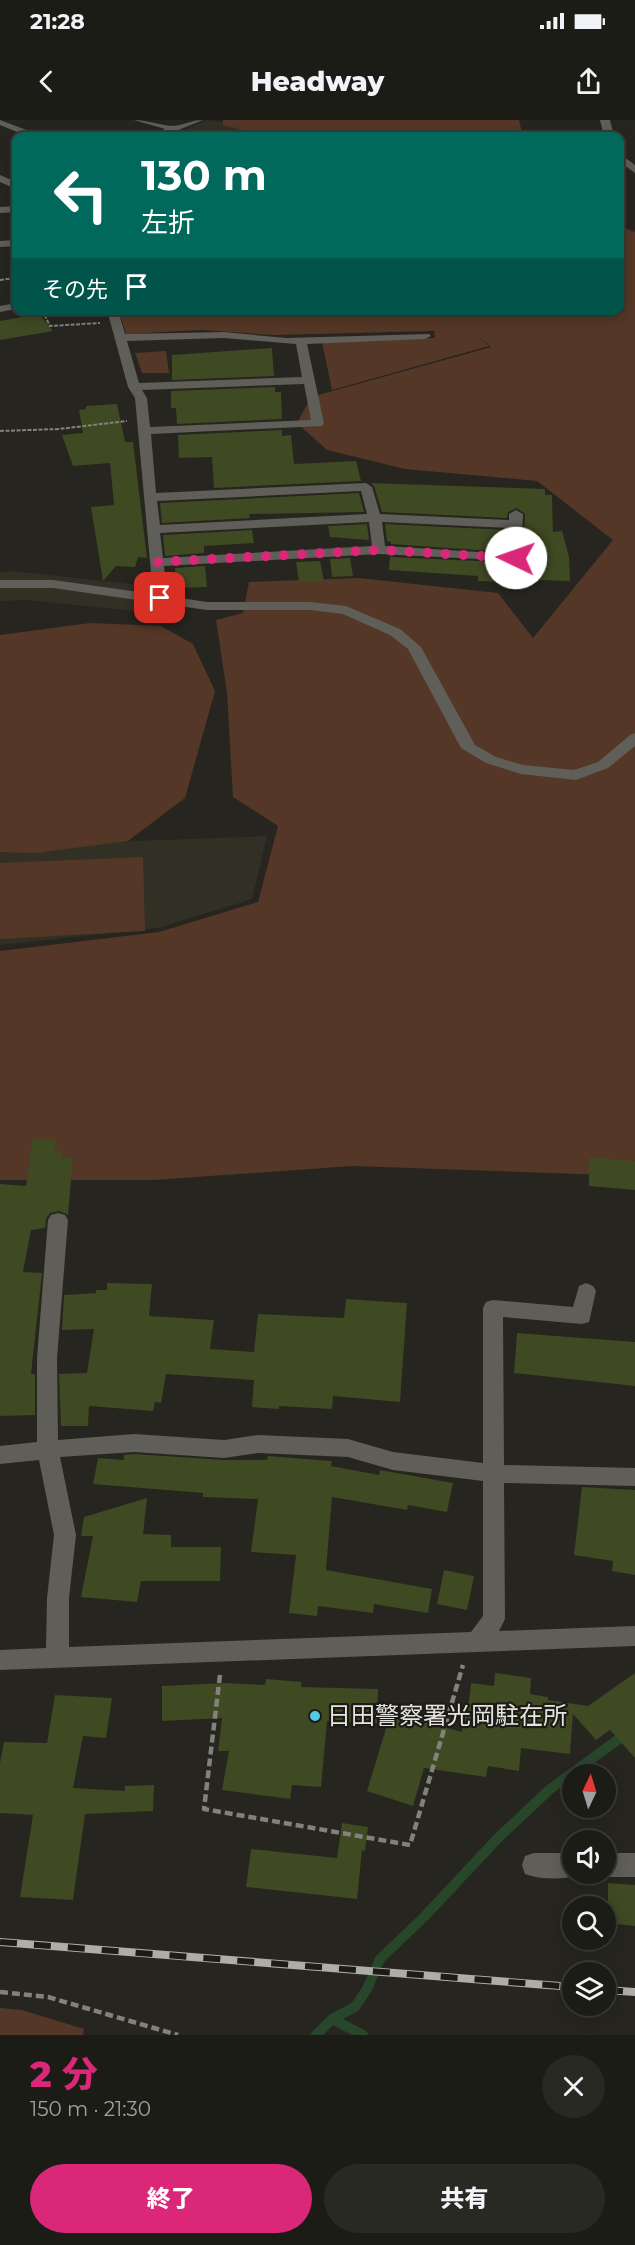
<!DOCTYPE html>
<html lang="ja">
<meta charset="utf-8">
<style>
body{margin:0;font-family:Montserrat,"Noto Sans JP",sans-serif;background:#292924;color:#f1f3f6;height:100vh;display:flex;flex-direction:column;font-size:22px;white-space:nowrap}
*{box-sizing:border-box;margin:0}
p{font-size:20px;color:#a0a1a1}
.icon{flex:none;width:33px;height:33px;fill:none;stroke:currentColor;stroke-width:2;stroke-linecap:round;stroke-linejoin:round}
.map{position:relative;height:1915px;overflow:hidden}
.sheet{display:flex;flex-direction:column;background:#1c1c17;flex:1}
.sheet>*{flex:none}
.banner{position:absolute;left:12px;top:12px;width:612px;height:183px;border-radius:12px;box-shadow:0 3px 15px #0003,0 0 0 2px #3a3a36;background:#00695c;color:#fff;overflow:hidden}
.needle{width:39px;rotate:4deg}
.controls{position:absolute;left:562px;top:1644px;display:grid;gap:12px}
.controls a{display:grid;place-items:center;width:54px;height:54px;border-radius:50%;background:#1c1c17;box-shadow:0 3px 15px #0003,0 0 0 2px #3a3a36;font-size:30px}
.pin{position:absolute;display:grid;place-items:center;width:51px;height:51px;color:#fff;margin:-26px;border-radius:12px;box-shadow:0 3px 9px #0006}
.me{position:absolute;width:66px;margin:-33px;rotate:273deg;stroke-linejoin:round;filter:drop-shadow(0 0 4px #0008)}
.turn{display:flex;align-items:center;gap:21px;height:126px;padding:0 30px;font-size:27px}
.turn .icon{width:78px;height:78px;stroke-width:2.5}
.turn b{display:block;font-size:42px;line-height:51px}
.then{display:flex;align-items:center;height:57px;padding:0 30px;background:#0003;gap:12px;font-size:22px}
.round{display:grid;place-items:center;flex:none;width:63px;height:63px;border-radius:32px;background:#292924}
.head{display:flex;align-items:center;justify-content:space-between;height:102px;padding:0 30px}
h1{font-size:36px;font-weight:800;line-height:45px;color:#db2777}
.button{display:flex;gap:12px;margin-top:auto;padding:12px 30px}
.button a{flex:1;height:69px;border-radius:36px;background:#db2777;color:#fff;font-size:24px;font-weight:800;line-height:69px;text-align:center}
.button a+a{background:#292924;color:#f1f3f6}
.status{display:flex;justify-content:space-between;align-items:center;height:42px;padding:0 30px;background:#1c1c17;direction:ltr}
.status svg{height:16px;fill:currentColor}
header{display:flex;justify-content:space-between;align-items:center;height:78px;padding:0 30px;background:#1c1c17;font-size:27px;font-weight:800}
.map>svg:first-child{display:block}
.built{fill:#323025}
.green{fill:#543726}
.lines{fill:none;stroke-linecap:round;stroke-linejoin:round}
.stream{stroke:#28472a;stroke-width:10}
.building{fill:#3f4922}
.path-far1{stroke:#82817c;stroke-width:2;stroke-dasharray:4 1.5;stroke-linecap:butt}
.path{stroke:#82817c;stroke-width:4.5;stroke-dasharray:8 4;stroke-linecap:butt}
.minor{fill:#605e58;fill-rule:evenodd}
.rail-casing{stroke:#aeada8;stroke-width:8}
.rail{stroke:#1c1b16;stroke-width:6;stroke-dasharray:17;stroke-linecap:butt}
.route{stroke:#db2777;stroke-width:10;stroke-dasharray:0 18}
.poi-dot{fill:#58c9e3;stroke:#1c1b16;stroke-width:2}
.labels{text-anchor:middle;stroke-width:4.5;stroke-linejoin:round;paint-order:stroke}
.near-poi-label{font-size:24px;fill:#e4e3df;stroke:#1c1b16;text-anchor:start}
</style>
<div class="status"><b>21:28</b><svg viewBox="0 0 49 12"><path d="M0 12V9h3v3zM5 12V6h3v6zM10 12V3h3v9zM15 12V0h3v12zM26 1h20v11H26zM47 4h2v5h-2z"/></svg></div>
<header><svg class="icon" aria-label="back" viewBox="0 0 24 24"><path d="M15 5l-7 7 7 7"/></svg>Headway<svg class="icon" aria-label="share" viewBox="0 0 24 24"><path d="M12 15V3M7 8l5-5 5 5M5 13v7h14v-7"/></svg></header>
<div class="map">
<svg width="635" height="1915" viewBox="0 0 635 1915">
<rect width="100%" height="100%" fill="#26251f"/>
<path class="built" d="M207,0L309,14L313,16H170Z
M12,451L149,466L153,493L27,480L0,481V452Z
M267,716L252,779L158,808L0,825V726Z"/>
<path class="green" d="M223,0H519L523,16H261L223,5Z
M620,106L635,112V1056L353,1046L154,1060H0V831L159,812L258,782L278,706L233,677L227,573L216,500L243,493L249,462L359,458L498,473L533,518L613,420L537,361L405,349L327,330L297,303L311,277L491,227L471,210L489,226L332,270L322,222L435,218L434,211L274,215L201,210L126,214L119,191L620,190Z
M166,231L169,253H142L135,233Z
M90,503L161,506L193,524L215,571L185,678L128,721L35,733L0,732V515Z
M143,737L145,811L0,819V743Z
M0,1888L22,1890L84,1909L83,1915H0Z"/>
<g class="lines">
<path class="stream" d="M332,1899L363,1915
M316,1915L332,1899L355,1887L367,1869L380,1839L424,1797L498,1718L549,1670L635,1607"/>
</g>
<path class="building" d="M39,194L53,211L0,220V201Z
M272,228L274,256L172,260V235Z
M275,267V272H281L282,299L177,304L176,288H171V271Z
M117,284L125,322H133L147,438L138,437L135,447L116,446L103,461L91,387L114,385L110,343L73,346L62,315L83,313L79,290L86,289V286Z
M282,310V316L291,315L294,344L356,341L361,361L214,368L212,337L179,338L178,315Z
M371,363L545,369V375H552L553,412L562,411L569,437L570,461L506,459V462L478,461V456L389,450L390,437L523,443L525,394L517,388L508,392L507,398L382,392L374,366Z
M359,373L364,392L249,394L250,398L162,403L160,383Z
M367,404L369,420L330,417L328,406Z
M385,404L507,410V432L391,424V422L387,421Z
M252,410L254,423L204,426V433L165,436L163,415Z
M350,438L353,456L332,457L330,439Z
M320,441L324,461L299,462L296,442Z
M205,446L207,467L176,468L175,448Z
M32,1020H56L55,1031H62L61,1038H73L68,1095L59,1091L50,1093L46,1099L45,1108L31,1110L23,1152L42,1153L31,1254H35V1295L0,1296V1064L26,1066Z
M589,1037L635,1041V1070L589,1066Z
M107,1163L152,1164L149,1196L214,1200L210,1229L254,1232L258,1194L344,1198L346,1179L407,1183L400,1282L333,1276L332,1289L279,1286V1289L252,1287L254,1260L166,1254L161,1283L155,1282L153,1291L89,1286L88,1306H61L59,1254L87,1253L94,1209L62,1210L64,1175L96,1173V1170H107Z
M517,1213L635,1222V1266L514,1253Z
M134,1334L224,1340H267L268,1336L332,1341L331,1346L379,1355L380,1350L453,1363L447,1392L408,1385L407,1390L332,1377L326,1450L432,1469L428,1493L374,1484L373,1493L318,1486L317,1496L289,1493L296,1435L251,1432L258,1379L203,1377V1373L93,1364L98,1338L124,1340V1335Z
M582,1367L635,1370V1455L612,1451L613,1441L574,1435Z
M147,1378L143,1414L171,1415V1427H221L220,1461H141L137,1482L81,1477L93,1416H81L84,1397Z
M444,1450L474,1456L467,1490L437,1484Z
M495,1553L531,1558L530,1574L548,1577V1580L588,1586L635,1553V1638L610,1610L596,1620L573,1594L570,1634L521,1628L519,1651L488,1646L486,1657L424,1648L413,1686L367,1671L391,1592L462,1612L464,1588L468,1589L471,1563L494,1566Z
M266,1559L302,1562L301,1567L378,1569L377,1603L327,1601L321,1667L292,1665L290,1679L222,1670L229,1631H218L222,1598L162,1601V1566L225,1563L265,1565Z
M55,1575L112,1578L106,1618L83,1616L73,1668L125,1671V1666L154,1665L153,1691L85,1694L73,1780L20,1777L33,1695L0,1693V1643L4,1622L47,1623Z
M342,1703L368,1707L365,1731L362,1730L357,1779L246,1767L251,1729L337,1738Z
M608,1763L635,1765V1806L608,1803Z"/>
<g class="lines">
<path class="path-far1" d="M0,160L16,158
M42,190L50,206L100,203
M0,311L59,309L127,301"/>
<path class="path" d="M220,1555L204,1689L410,1725L463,1545
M0,1872L48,1877L178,1915"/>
<path class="minor" d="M0,0L37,14L39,16H27L0,5Z
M134,0C148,0 161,6 174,6C183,5 192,0 203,0L164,16H151L165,9Z
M600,0H610L614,16H604Z
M620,34L635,45V53L620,42Z
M0,55L16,62V69L0,62Z
M16,86V92L0,93V87Z
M16,120V126L0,127V121Z
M16,183V189L0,192V186Z
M107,190H118L125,214L224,212L286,218L429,214L431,216L425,219L307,224L324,303L322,306L151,314L156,373L366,363L372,367L380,394L509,400V394L516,390L523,394L521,441L379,434L164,446L167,476L207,482H310L346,486L400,509L421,527L475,625L496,637L523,645L574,650L598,642L630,615L635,613V626L608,648L576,660L521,654L486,643L461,628L408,529L390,515L343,494L310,490H207L53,468H0V460H53L153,474L135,278L128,267ZM224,218L296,224L302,257L139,263L127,221ZM304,264L311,300L150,307L147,278L142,270ZM361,371L367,394L160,405L157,381ZM369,402L372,426L163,438L160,413ZM382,402L509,408V434L385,426Z
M58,1093L65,1095L68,1100L57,1238L58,1320L134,1314L224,1320L258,1315L348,1319L393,1332L483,1343V1188L486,1182L493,1180L573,1187L579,1166L586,1163L593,1166L596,1171L589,1202L582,1204L503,1197L504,1345L635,1348V1366L504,1363L505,1499L499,1511L635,1506V1526L0,1550V1530L46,1528L47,1478L54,1415L39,1340L0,1344V1326L37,1322V1238L48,1100L51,1095ZM134,1332L224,1338L258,1333L348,1337L393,1350L483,1361V1496L471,1512L69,1527V1478L76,1415L60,1337Z
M534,1733H573V1754H582C566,1760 541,1760 525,1754L522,1745L525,1736Z
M606,1733H635V1757H606L597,1754H606Z"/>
<defs>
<path id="rail" d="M0,1822L573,1867
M606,1870L635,1872"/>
</defs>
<use href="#rail" class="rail-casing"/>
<use href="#rail" class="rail"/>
</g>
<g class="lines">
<path class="route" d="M160,478L158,442L379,430L516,438"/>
</g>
<circle class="poi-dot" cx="315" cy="1596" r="6"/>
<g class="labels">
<g class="near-poi-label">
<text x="327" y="1604">日田警察署光岡駐在所</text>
</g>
</g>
</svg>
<div class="controls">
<a><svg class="needle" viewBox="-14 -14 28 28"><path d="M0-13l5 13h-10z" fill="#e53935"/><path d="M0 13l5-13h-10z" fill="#a0a1a1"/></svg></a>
<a><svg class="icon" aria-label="sound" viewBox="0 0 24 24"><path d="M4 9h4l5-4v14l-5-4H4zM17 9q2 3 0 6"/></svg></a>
<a><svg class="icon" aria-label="search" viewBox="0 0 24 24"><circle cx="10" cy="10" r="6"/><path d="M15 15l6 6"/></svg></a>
<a><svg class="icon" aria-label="layers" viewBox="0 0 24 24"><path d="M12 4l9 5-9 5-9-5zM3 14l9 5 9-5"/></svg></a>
</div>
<div class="pin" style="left:160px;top:478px;background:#d93025"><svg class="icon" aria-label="arrive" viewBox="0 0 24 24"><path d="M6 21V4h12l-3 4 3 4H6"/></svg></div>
<svg class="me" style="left:516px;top:438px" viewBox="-20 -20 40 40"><circle r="19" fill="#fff"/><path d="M0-13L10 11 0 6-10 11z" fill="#db2777"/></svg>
<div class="banner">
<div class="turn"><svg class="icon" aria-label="left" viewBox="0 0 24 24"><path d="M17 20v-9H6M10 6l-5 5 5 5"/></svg><div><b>130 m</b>左折</div></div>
<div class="then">その先<svg class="icon" aria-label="arrive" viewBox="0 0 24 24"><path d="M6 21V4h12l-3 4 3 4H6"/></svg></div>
</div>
</div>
<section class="sheet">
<div class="head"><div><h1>2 分</h1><p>150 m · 21:30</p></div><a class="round"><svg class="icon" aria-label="close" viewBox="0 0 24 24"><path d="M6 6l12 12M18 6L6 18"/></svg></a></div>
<div class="button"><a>終了</a><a>共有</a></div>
</section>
